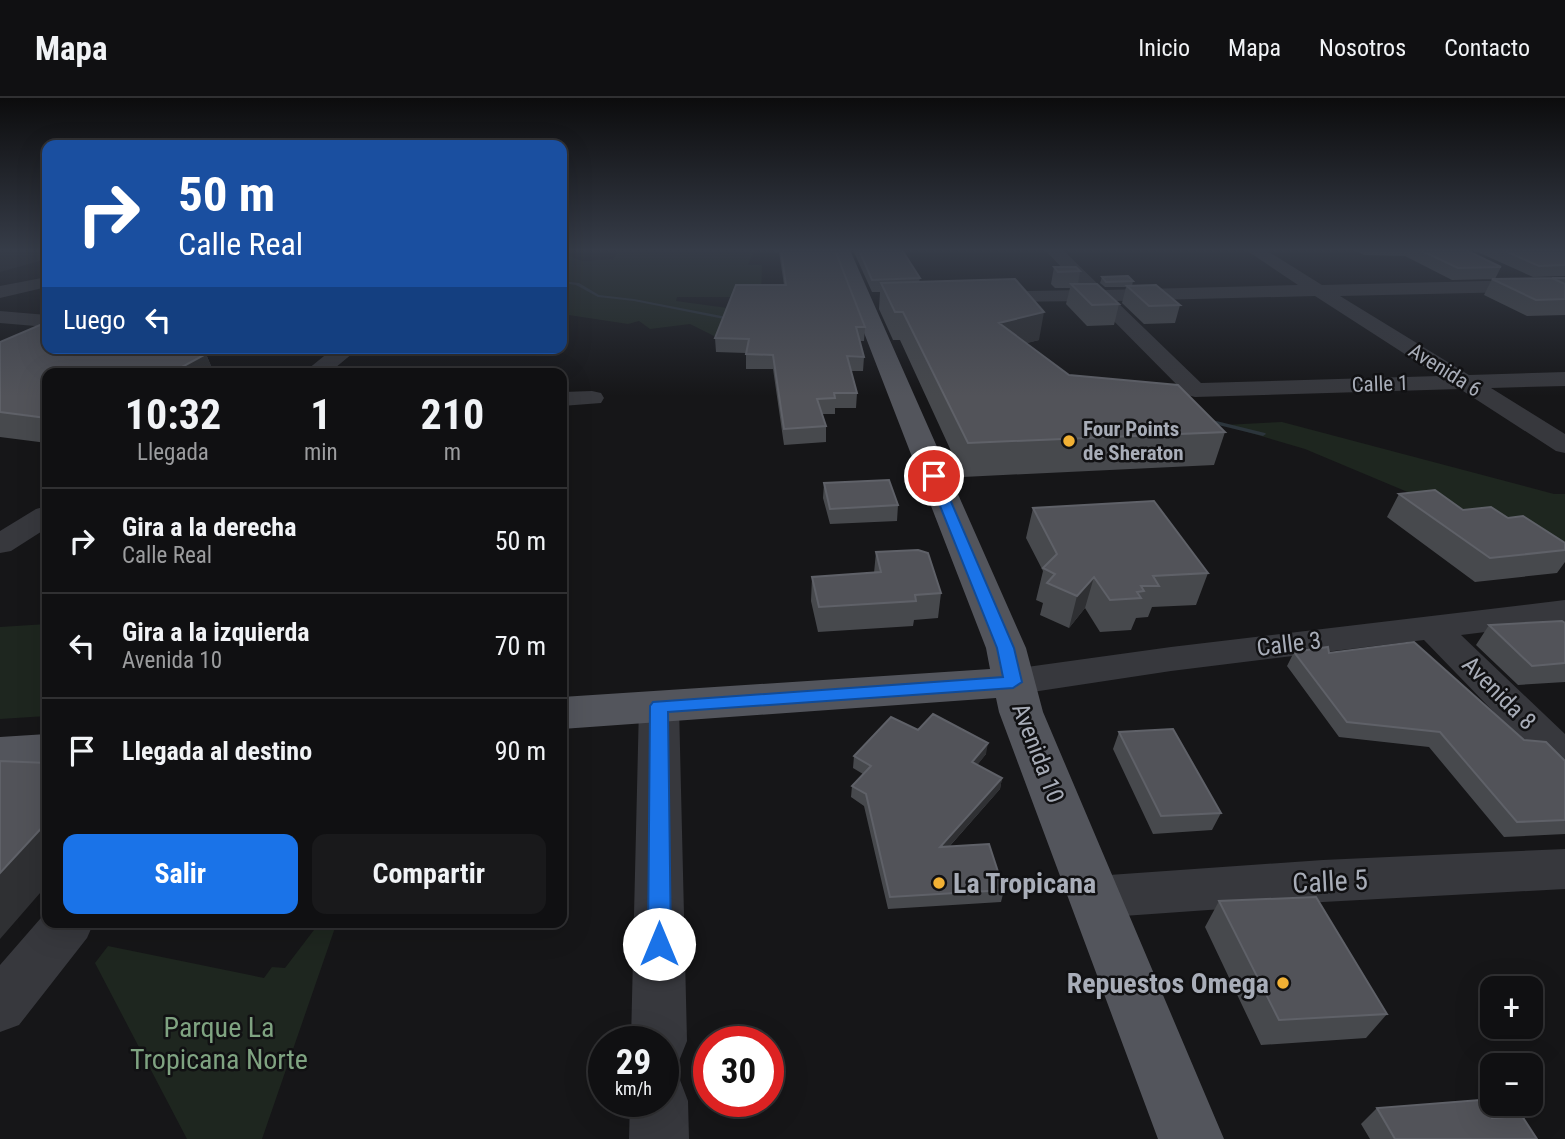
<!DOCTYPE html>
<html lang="es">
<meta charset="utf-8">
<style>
body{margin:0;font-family:"Roboto Condensed",sans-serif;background:#19191b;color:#f1f3f6;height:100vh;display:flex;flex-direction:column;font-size:26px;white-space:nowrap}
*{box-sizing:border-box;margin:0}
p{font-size:23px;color:#9c9d9f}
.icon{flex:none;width:38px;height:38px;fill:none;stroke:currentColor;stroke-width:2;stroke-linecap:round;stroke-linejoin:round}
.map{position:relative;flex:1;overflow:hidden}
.details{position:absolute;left:42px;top:270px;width:525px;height:560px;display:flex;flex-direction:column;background:#101012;border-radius:14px;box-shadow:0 7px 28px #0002,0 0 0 2px #303032}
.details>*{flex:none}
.guide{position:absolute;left:42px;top:42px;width:525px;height:214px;border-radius:14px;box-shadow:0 7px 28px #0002,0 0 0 2px #303032;background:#1a4fa0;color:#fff;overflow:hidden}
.controls{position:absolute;left:1480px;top:878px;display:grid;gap:14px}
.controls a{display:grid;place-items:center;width:63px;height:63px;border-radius:14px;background:#101012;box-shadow:0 7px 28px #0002,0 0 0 2px #303032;font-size:35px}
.speed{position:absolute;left:588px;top:928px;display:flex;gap:14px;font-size:35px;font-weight:700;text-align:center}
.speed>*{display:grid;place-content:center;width:91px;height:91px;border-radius:50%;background:#101012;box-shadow:0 7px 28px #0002,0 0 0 2px #303032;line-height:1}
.speed small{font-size:18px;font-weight:400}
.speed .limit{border:10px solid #d22;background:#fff;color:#111}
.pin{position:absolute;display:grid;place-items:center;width:60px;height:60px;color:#fff;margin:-30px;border:4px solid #fff;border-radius:50%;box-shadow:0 2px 7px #0007}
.me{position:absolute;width:77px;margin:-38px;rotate:0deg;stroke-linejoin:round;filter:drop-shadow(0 0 5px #0008)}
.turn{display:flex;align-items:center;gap:24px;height:147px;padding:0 21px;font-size:32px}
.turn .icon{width:91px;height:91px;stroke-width:2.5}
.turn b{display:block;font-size:49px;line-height:60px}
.then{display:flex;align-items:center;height:66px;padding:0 21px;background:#0003;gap:14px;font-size:26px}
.eta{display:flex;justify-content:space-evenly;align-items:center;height:119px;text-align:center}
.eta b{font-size:42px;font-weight:700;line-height:49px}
.primary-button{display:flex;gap:14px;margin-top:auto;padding:14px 21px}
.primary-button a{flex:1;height:80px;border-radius:14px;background:#1a73e8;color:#fff;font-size:28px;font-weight:700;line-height:80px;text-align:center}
.primary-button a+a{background:#19191b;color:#f1f3f6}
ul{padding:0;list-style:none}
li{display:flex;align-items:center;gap:21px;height:105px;padding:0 21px;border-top:2px solid #303032}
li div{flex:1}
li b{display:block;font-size:26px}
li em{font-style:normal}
header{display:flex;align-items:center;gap:42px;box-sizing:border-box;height:98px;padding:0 35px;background:#101012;border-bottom:2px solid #303032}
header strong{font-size:33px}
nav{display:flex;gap:38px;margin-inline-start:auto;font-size:24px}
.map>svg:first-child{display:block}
.built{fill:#222225}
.green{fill:#1e261f}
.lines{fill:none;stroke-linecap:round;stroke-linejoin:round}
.stream{fill:#2c353c;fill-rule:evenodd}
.street{fill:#37383d;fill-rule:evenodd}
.primary{fill:#53555c;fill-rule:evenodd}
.wall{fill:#47494d}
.shaded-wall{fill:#2f3033}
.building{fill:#525359;stroke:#5f6168;stroke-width:2}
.route{fill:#1a73e8;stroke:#114b97;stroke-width:2}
.poi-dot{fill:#f2b134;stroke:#111113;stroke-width:2.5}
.labels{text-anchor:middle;stroke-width:5;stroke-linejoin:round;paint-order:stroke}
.far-street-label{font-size:21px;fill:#a8adb8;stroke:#111113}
.far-poi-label{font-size:21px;font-weight:bold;fill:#a8adb8;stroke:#111113;text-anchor:start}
.street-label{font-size:24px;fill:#a8adb8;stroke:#111113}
.near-street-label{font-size:28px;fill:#a8adb8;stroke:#111113}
.near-poi-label{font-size:28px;font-weight:bold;fill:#a8adb8;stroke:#111113;text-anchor:start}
.near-park-label{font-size:28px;fill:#7fa381;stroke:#111113}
</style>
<header>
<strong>Mapa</strong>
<nav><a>Inicio</a><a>Mapa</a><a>Nosotros</a><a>Contacto</a></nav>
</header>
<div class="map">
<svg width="1565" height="1041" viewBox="0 0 1565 1041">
<rect width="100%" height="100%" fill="#161618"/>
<path class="built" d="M0,152H47V161L0,174Z"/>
<path class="green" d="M619,152H754L748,167H762L761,199H677L676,203L846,226L782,246L714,238L690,226L650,231L639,223L628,226L562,216V155L582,163L613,161Z
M1282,324L1554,396H1565V460L1305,351L1224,327Z
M47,526V618L0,621V529Z
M320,824H337L262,1041H187L95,865L108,848L264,880L272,869L285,870Z"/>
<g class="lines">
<path class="stream" d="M562,183L579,185L599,197L634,201L737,221L734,223L634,203L598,199L576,187L562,185Z
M1204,320L1265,335L1266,336L1263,338L1202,323V321Z"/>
<path class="street" d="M1045,152H1063L1104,192L1298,187L1246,152H1266L1322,187L1565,181V193L1340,198L1469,277L1565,274V288L1491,290L1565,336V355L1556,353L1460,291L1195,299L1187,297L1094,203L977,204L974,200L977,196L984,194L1083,192ZM1315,198L1439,278L1201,285L1116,203Z
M47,179V189L0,200V188Z
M0,213L47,217V229L0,225Z
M334,250H359L329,275H303Z
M592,293L601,295L604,300L601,305L562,308V294Z
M47,408V430L11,453L0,455V433L36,411Z
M1565,502V524L1461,537L1565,636V677L1550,672L1424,542L1171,573L1013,597L1000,593L994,584L1000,575L1013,571L1171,549Z
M659,594L673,598L679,608L687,943L679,963L663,969V943H631L639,608L645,598Z
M1565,751V791L1323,804L1095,820L1078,814L1071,799L1078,784L1095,778L1323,762Z
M47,813V824H94L87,840L19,927L0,934V867Z
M663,975L680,982L688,1003L689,1041H629L630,1003H663Z"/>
<path class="primary" d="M832,152H850L1026,550L1043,614L1224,1041H1158L999,614L996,600L562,631V599L990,571L986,550Z
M47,636V670L0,673V639Z"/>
</g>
<path class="wall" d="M774,152H835L865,229L864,243H860L864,259L863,273H851L857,295L856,310H835V316H822L826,328V344L784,347L773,271H746V255L716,254L715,240L784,187L779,154L775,155Z
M853,152H902L920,180L919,184L1039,242L1026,245L1069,277L1225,334L1214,367L963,379L900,242H893L879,211L880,194H872Z
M1355,152H1466L1501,169L1495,181L1452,182L1405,158L1364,157Z
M1473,152H1565V178L1533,179Z
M1054,169L1080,173L1078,186L1119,206L1114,227L1087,228L1066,206L1070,190H1055L1051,186Z
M1102,179L1133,183L1132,188L1180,207L1175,225L1144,226L1122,205L1126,189H1105L1100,185Z
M1565,180V217L1527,218L1484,197L1492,181Z
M0,244L184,250L186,254L206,256L214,275H47V345L0,339Z
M824,385L898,407L897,423L830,426L823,400Z
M1399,396L1463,412L1508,420L1565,445V464L1557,475L1475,484L1387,419Z
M1033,410L1208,475L1196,507L1152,509L1148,519L1136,520L1131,532L1100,534L1085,510L1069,530L1040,517L1043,505L1036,502L1043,473L1026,440Z
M876,454L941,495L938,520L914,522L913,528L818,534L811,503L812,479L874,475Z
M1565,525V584L1518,587L1476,547L1489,527Z
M1294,554L1329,555L1524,642L1565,663V736L1504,739L1429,649L1339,639L1287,568Z
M918,632L986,656L977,667L1002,680L1000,691L949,749L1004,792L1001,804L888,811L864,708L851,699L852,688L863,676L853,670L854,658Z
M1119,634L1221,715L1212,732L1153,736L1113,651Z
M1219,803L1387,916L1366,940L1261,947L1205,829Z
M1377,1010L1492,1020L1537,1041H1370L1361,1026Z"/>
<path class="shaded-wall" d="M1044,214L1039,242L995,254L999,225Z
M163,250H184L189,260L206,256L214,275H171L160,252Z
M1094,479L1085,510L1069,530L1077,498Z
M988,645L986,656L970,676L972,664Z
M1002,680L1000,691L938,761L940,749Z
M47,724V787L0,841V775Z"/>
<path class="building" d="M781,152H835L865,229H856L864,259L847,258L857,295H834L835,300L817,301L826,328L784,331L773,257L746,256L749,241L715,240L736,187H786Z
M859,152H902L920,180L872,182Z
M1420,152H1466L1501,169L1458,170Z
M1503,152H1565V167L1539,168Z
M1054,169H1076L1080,173L1058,174Z
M1128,178L1133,183L1106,184L1102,179Z
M1552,180L1565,186V201L1536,202L1492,181L1565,180Z
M1015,181L1044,214L999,225L1069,277L1178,287L1225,334L968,345L903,214H895L881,185Z
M1071,186H1097L1119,206L1092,207Z
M1156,187L1180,207L1149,208L1127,188Z
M47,224V250H163L160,252L206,256L171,275H47V320L0,314V244Z
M889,382L898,407L830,411L824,385Z
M1435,392L1463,412L1491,409L1508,420L1523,418L1565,445V452L1490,460L1399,396Z
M1154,403L1208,475L1153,478L1159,488H1141L1144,493L1137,494L1141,500L1110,502L1094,479L1077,498L1047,485L1055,476L1043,470L1057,456L1033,410Z
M918,452L928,455L941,495L915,497L916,503L819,509L812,479L881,474L876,454Z
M1562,523L1565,525V565L1532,568L1489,527Z
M1414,544L1524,642L1546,644L1565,663V722L1517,724L1440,634L1347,624L1294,554L1328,549L1329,555Z
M933,616L988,645L972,664L1002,680L940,749L989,746L1004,792L890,799L866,696L852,688L871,668L854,658L891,619L918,632Z
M1173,631L1221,715L1161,718L1119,634Z
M0,663L47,665V724L0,775Z
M1316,799L1387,916L1279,922L1219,803Z
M1480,1002L1492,1020L1522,1018L1537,1041H1395L1377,1010Z"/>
<linearGradient id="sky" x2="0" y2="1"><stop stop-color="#0c0c0d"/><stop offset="0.51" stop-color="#363c48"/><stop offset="1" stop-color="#363c48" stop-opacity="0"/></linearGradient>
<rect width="1565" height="298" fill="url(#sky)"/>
<path class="route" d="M934,374L940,378L1014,550L1022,584L1013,590L668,614L671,846L667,854L659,857L651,854L648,846L650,608L653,604L1003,579L997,550L928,378Z"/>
<g class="poi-dot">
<circle cx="1069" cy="343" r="7"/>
<circle cx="939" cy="785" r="7"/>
<circle cx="1283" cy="885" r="7"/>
</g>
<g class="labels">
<g class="far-street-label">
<text transform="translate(1445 272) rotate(32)" y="7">Avenida 6</text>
<text transform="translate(1380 286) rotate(-2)" y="7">Calle 1</text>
</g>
<g class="far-poi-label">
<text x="1083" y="338">Four Points<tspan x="1083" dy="24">de Sheraton</tspan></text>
</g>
<g class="street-label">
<text transform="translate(1289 546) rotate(-7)" y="8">Calle 3</text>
<text transform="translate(1499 595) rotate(45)" y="8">Avenida 8</text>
<text transform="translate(1038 655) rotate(69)" y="8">Avenida 10</text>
</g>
<g class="near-street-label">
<text transform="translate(1330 783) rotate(-3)" y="10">Calle 5</text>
</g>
<g class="near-poi-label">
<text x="953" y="795">La Tropicana</text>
<text x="1269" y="895" text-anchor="end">Repuestos Omega</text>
</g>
<g class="near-park-label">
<text x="219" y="939">Parque La<tspan x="219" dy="32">Tropicana Norte</tspan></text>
</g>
</g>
</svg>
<div class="controls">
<a>+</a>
<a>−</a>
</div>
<div class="speed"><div>29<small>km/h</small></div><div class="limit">30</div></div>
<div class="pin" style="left:934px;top:378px;background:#d93025"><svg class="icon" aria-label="arrive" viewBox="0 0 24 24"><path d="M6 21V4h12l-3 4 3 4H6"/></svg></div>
<svg class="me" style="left:659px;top:846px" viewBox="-20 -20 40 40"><circle r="19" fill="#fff"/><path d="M0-13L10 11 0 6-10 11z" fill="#1a73e8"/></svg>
<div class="guide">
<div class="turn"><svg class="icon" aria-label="right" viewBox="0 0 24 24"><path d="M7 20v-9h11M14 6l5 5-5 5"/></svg><div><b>50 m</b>Calle Real</div></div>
<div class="then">Luego<svg class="icon" aria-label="left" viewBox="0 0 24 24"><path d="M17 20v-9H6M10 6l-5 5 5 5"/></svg></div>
</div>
<section class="details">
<div class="eta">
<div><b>10:32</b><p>Llegada</p></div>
<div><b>1</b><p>min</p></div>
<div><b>210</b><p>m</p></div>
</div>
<ul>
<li><svg class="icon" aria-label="right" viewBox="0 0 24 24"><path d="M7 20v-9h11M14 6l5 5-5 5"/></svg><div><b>Gira a la derecha</b><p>Calle Real</p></div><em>50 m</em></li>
<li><svg class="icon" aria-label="left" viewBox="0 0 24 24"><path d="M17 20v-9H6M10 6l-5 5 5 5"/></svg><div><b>Gira a la izquierda</b><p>Avenida 10</p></div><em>70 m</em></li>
<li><svg class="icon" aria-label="arrive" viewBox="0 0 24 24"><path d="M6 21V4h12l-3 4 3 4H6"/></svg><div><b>Llegada al destino</b></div><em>90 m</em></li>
</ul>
<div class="primary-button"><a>Salir</a><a>Compartir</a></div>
</section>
</div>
